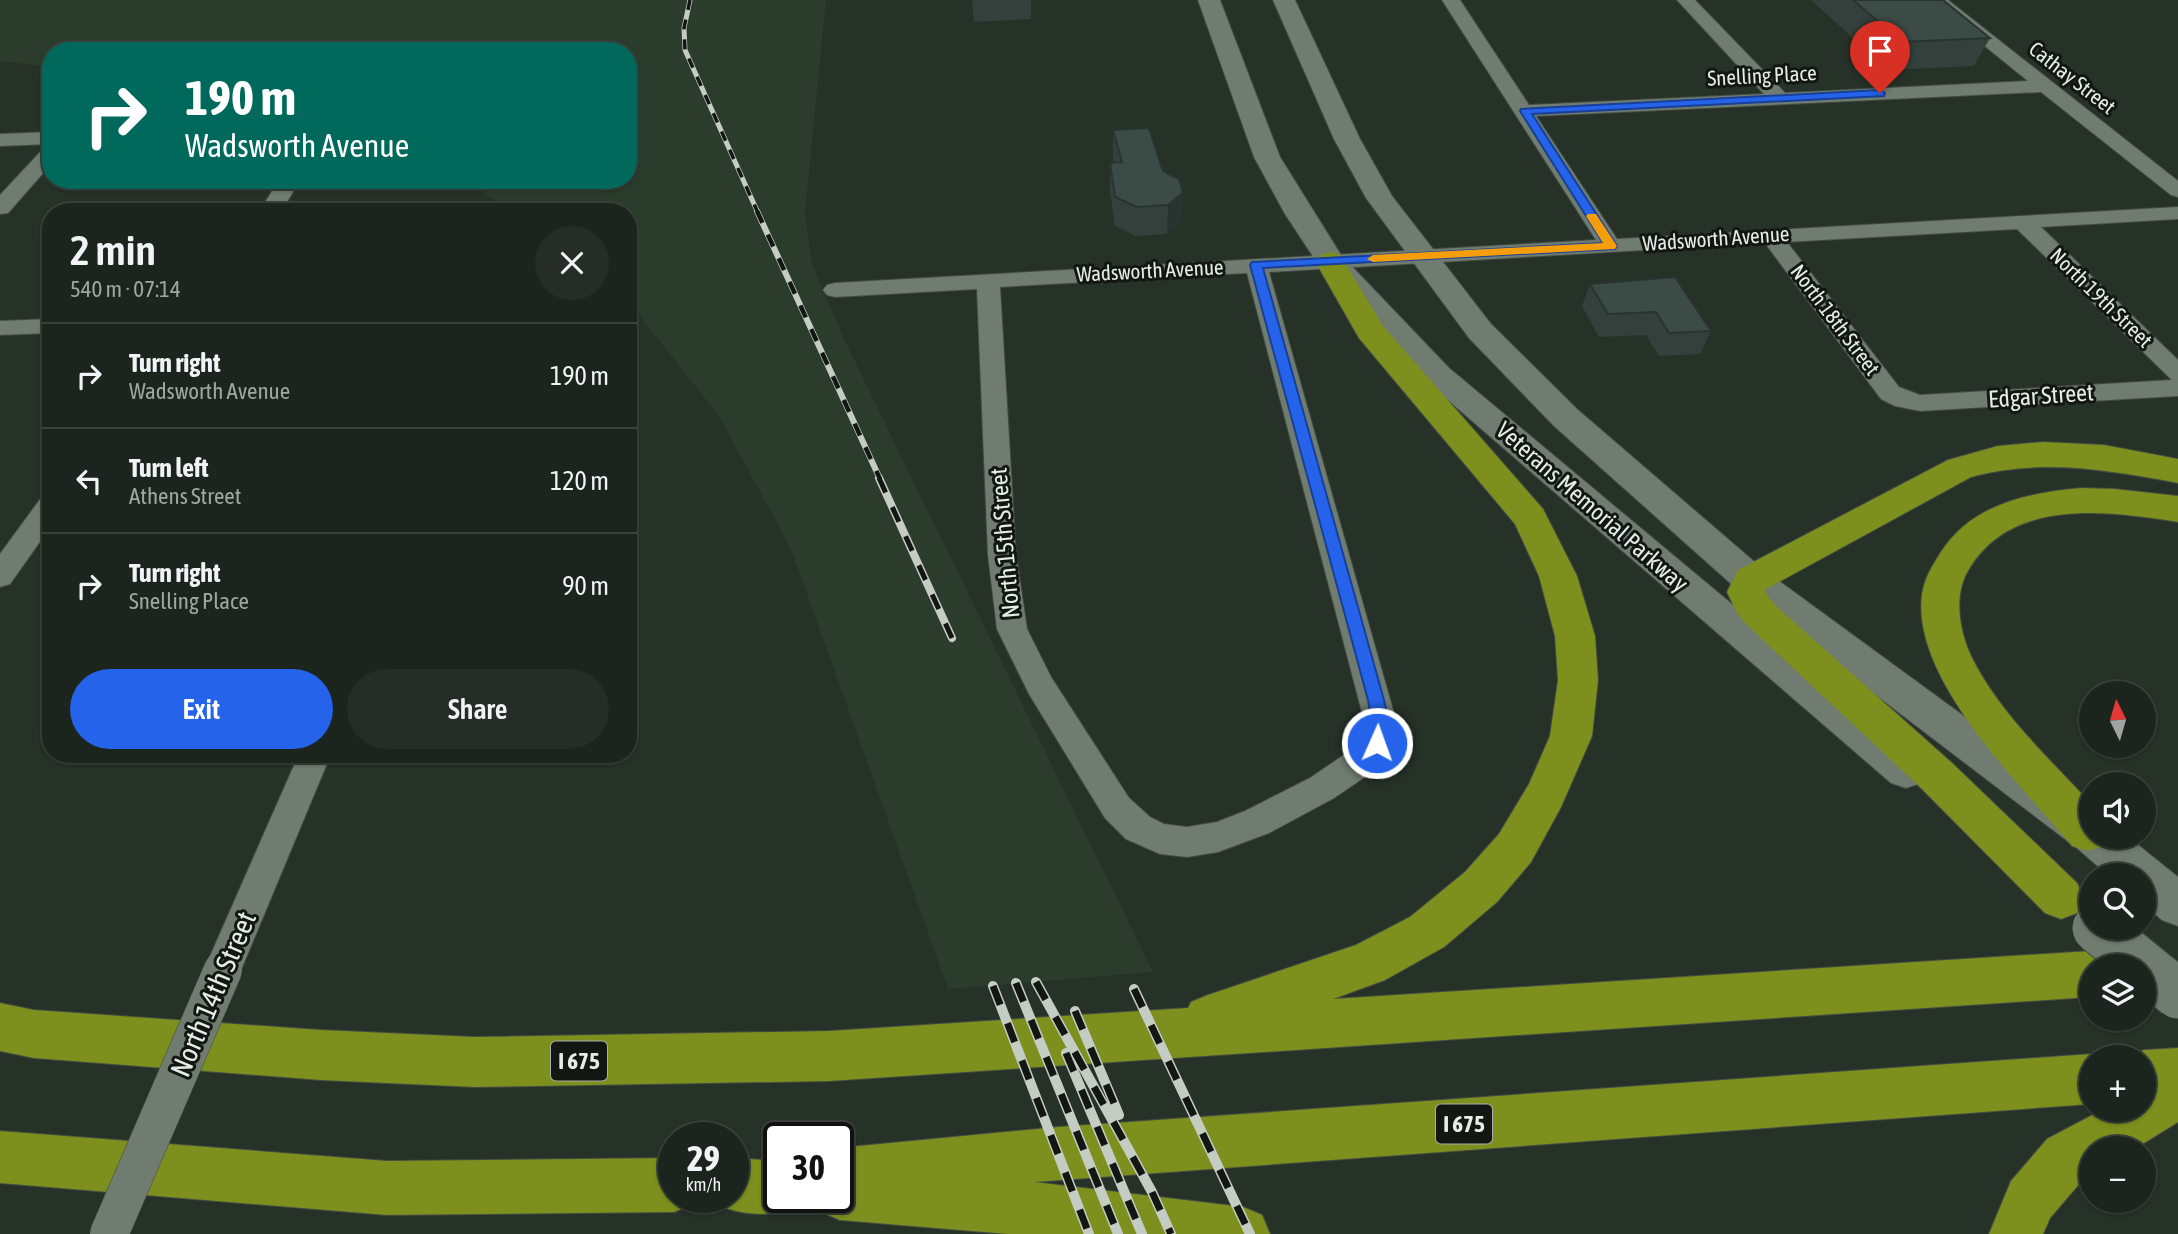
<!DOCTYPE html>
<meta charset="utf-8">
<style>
body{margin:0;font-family:"Asap Condensed",sans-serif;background:#252d26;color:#f1f3f6;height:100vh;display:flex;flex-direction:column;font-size:26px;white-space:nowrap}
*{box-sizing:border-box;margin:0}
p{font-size:23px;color:#a0a5a4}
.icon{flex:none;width:38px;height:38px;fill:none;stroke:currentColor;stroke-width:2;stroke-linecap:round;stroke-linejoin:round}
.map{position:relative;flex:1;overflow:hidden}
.details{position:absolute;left:42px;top:203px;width:595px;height:560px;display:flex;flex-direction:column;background:#1c251d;border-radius:28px;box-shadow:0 2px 5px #0004,0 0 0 2px #3a423b}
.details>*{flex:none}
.guide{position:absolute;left:42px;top:42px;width:595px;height:147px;border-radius:28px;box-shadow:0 2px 5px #0004,0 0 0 2px #3a423b;background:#00695c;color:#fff;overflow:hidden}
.needle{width:46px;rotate:355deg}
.controls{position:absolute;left:2079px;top:681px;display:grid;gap:14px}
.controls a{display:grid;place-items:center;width:77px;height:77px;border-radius:50%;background:#1c251d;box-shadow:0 2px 5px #0004,0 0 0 2px #3a423b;font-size:35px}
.speed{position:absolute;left:658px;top:1122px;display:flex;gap:14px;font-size:35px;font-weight:700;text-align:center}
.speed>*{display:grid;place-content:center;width:91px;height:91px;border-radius:50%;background:#1c251d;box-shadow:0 2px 5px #0004,0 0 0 2px #3a423b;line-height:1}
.speed small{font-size:18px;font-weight:400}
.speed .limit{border:4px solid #111;border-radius:10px;background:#fff;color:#111}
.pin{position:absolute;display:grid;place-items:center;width:60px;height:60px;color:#fff;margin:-72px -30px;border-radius:50% 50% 50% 0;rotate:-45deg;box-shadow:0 0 7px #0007}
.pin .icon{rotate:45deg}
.me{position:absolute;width:77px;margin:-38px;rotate:2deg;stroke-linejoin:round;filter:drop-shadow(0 0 5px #0008)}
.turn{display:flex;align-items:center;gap:24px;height:147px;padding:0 28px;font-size:32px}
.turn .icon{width:91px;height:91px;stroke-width:2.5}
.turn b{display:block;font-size:49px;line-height:60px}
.round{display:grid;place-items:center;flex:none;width:74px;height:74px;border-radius:37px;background:#252d26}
.headline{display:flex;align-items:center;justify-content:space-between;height:119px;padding:0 28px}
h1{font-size:42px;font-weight:600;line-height:52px}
.cta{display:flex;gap:14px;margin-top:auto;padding:14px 28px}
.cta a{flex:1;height:80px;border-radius:42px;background:#2563eb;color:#fff;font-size:28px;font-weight:600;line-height:80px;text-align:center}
.cta a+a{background:#252d26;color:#f1f3f6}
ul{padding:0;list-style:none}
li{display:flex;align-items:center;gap:21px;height:105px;padding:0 28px;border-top:2px solid #3a423b}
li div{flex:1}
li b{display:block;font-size:26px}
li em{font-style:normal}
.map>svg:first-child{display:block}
.built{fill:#2b3b2c}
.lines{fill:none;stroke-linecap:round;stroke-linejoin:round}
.street-casing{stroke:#434c43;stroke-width:2}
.secondary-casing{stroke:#434c43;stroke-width:2}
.highway-casing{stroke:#434c43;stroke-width:2}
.street{fill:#707c70;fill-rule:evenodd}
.secondary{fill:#707c70;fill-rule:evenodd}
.highway{fill:#7d8f1d;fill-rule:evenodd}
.rail-far3-casing{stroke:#c4ccc4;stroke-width:5}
.rail-far2-casing{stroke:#c4ccc4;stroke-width:6}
.rail-far1-casing{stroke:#c4ccc4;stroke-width:8}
.rail-casing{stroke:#c4ccc4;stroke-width:10}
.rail-far3{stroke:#131713;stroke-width:3.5;stroke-dasharray:10;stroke-linecap:butt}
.rail-far2{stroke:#131713;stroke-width:4.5;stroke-dasharray:13;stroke-linecap:butt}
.rail-far1{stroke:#131713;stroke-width:5;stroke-dasharray:16;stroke-linecap:butt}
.rail{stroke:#131713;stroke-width:7;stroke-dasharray:20;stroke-linecap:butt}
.street-bridge-casing{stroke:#434c43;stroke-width:39;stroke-linecap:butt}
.secondary-bridge-casing{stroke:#434c43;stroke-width:51;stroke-linecap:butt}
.street-bridge{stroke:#707c70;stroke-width:38}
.secondary-bridge{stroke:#707c70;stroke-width:49}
.wall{fill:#33403c}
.shaded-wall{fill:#293431}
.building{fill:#3b4b46;stroke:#293431;stroke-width:2}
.route{fill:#2563eb;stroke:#184099;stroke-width:2}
.slow{fill:#f59e0b}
.labels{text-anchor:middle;stroke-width:6;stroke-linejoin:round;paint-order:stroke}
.far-street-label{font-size:21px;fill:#e6ede6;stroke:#131713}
.shield{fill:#131713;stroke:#a7ada7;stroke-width:2}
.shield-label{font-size:23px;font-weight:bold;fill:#e6ede6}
.street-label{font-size:24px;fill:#e6ede6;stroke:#131713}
.near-street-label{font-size:28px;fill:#e6ede6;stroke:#131713}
</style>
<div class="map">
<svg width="2178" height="1234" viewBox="0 0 2178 1234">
<rect width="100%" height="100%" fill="#263127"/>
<path class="built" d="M0,0H826L805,213L812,264L846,343L1153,972L948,989L791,549L719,416L639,315L628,305V212H514L464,180H628V51H51V67L0,61Z"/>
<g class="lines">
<defs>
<path id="street" d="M1442,0H1460L1529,105L1764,94L1677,0H1695L1785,93L2028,81L1928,0H1948L2178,181V197L2171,195L2041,92L1536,116L1617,239L2178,207V219L2041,227L2178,360V396L1920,411L1895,406L1881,399L1765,243L1269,272L1397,724L1393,743L1378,768L1334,798L1269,833L1218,852L1187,857L1160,854L1126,839L1105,818L1029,694L997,629L988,555L977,289L835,297L827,295L823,290L827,285L835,283L1596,240ZM2017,229L2172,380L1920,395L1899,387L1787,242ZM1247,273L1365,724L1362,738L1354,748L1310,778L1245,811L1217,822L1187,827L1164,824L1150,817L1129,798L1051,677L1027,629L1016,555L1000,287Z
M51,132V144L0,146V134Z
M51,146V164L8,213L0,214V195L44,148Z
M279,180H300L281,212H259Z
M51,319V333L0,335V321Z
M51,495V526L10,584L0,587V554L41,498Z
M299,754H331L236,982L223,988L210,982L204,970Z"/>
<path id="secondary" d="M1198,0H1220L1280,157L1341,255L1449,368L1727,600L1921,757L1927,770L1921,783L1906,788L1891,783L1427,382L1320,267L1285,214L1254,157Z
M1273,0H1295L1360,139L1392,196L1491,324L1578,410L1764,570L2091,809V836H2127L2178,877V926L2162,920L2144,905V875H2108L2078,849L1738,590L1554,426L1469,338L1366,198L1334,139Z"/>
<path id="highway" d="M1330,252L1340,255L1383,326L1543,509L1577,576L1595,636L1598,680L1592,736L1561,807L1531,862L1497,902L1444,947L1385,980L1333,999L2091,951L2108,958L2112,966H2091V997L829,1081L475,1087L321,1080L34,1058L0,1051V1003L34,1010L321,1030L475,1037L829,1031L1188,1008L1191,1002L1208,995L1356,945L1410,917L1465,872L1499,834L1529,784L1550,736L1558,680L1555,636L1539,576L1515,524L1359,338L1315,261L1320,255Z
M2043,442L2104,445L2178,459V483C2108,470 2041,458 1971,477L1766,589L1765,592L1775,605L1952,763L2077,883L2084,898L2077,913L2061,919L2045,913L1922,789L1747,625L1737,613L1727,592L1738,570L1948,460L1998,446Z
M2081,488L2115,489L2178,496V522C2108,511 2012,497 1969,569C1953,594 1959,630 1971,656C1999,713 2049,758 2091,804V836H2108L2104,846L2088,851L2072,846C2022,786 1911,679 1922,595C1924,579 1932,566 1941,552C1972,504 2027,493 2081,488Z
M2178,1048V1122L2136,1148H2091V1173L2085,1177L2050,1218L2043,1234H1989L2011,1181L2047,1139L2102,1110H2144V1057H2126L2144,1050Z
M2091,1054L2099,1057H2091V1104L1034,1182L1243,1207L1262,1215L1270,1234H1008L840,1220L821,1212L815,1197H838V1148L1058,1127Z
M0,1131L387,1161L674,1158V1197H696L693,1204L674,1212L387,1215L0,1183Z
M733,1158L779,1161V1197H802L798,1207C771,1218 741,1215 714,1204L711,1197H733Z"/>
</defs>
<use href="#street" class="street-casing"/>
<use href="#secondary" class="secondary-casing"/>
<use href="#highway" class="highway-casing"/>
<use href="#street" class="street"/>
<use href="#secondary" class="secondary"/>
<use href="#highway" class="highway"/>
<defs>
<path id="rail-far3" d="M690,0L684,28L685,50L758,213"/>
<path id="rail-far2" d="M757,211L880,479"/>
<path id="rail-far1" d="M879,478L952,638"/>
<path id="rail" d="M1036,982L1152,1192L1171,1234
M1016,983L1118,1234
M993,986L1089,1234
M1134,989L1250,1234
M1075,1011L1119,1115
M1066,1053L1142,1234"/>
</defs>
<use href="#rail-far3" class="rail-far3-casing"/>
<use href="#rail-far2" class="rail-far2-casing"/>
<use href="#rail-far1" class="rail-far1-casing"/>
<use href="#rail" class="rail-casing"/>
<use href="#rail-far3" class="rail-far3"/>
<use href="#rail-far2" class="rail-far2"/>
<use href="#rail-far1" class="rail-far1"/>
<use href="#rail" class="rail"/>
<defs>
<path id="street-bridge" d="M109,1234L223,970"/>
<path id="secondary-bridge" d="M2097,928L2178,994"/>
</defs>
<use href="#street-bridge" class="street-bridge-casing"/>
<use href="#secondary-bridge" class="secondary-bridge-casing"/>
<use href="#street-bridge" class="street-bridge"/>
<use href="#secondary-bridge" class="secondary-bridge"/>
</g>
<path class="wall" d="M972,0H1031V19L974,22Z
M1811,0H1943L1990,38L1974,66L1888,70Z
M1113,130L1163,171L1183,193L1181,222L1167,234L1136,236L1115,226L1110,192V163H1114L1113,159Z
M1590,284L1711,331L1700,354L1659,356L1646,335L1599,337L1582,306Z"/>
<path class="shaded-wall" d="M1183,193L1181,222L1167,234L1168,205Z"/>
<path class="building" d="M1853,0H1943L1990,38L1902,42Z
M1149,128L1163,171L1179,179L1183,193L1168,205L1137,207L1115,197L1110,163L1122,162L1113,130Z
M1675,277L1711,331L1669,333L1656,312L1608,314L1590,284Z"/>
<path class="route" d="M1880,90L1885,93L1884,96L1532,114L1617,246L1615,249L1263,268L1384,700C1388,717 1390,731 1383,748L1377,750L1370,748L1368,743L1372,724L1368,700L1250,265L1252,262L1603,243L1520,111L1521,109Z"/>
<path class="slow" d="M1588,214H1596L1617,246L1615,249L1373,262L1367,259L1373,255L1603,243L1586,216Z"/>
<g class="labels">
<g class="far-street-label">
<text transform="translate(1762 76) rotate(-3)" y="7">Snelling Place</text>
<text transform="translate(2072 78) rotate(38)" y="7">Cathay Street</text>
<text transform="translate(1716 239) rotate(-4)" y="7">Wadsworth Avenue</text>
<text transform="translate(1150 271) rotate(-3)" y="7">Wadsworth Avenue</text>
<text transform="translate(2101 298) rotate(44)" y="7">North 19th Street</text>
<text transform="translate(1835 320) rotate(53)" y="7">North 18th Street</text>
</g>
<g class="shield">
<rect x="551" y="1041.5" width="56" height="39" rx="5"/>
<rect x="1436" y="1104.5" width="56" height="39" rx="5"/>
</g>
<g class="shield-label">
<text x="579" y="1069">I 675</text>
<text x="1464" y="1132">I 675</text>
</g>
<g class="street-label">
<text transform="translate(2041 396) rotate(-4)" y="8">Edgar Street</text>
<text transform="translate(1592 507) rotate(41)" y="8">Veterans Memorial Parkway</text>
<text transform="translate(1005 543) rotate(-95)" y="8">North 15th Street</text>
</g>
<g class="near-street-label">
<text transform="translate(213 994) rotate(-67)" y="10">North 14th Street</text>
</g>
</g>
</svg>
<div class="controls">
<a><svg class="needle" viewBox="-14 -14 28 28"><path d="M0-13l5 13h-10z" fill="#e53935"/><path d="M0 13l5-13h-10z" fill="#a0a5a4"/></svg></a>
<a><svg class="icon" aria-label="sound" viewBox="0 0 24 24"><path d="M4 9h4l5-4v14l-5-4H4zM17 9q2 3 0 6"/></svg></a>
<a><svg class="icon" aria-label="search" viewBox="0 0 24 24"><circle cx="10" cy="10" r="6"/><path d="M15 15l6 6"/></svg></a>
<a><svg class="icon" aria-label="layers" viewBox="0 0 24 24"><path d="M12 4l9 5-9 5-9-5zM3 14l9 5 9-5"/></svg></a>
<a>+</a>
<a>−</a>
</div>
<div class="speed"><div>29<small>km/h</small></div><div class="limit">30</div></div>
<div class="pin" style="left:1880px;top:93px;background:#d93025"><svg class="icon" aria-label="arrive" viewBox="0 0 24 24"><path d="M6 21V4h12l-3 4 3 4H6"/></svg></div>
<svg class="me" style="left:1377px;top:743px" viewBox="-20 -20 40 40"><circle r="17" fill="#2563eb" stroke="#fff" stroke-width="3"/><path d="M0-11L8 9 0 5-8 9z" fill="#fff"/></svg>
<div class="guide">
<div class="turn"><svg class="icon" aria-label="right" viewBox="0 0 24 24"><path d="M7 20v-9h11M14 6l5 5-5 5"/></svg><div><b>190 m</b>Wadsworth Avenue</div></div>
</div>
<section class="details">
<div class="headline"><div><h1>2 min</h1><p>540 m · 07:14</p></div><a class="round"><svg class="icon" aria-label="close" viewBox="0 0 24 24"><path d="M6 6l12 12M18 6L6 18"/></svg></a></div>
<ul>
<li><svg class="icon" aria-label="right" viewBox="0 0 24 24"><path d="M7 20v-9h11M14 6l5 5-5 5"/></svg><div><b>Turn right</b><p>Wadsworth Avenue</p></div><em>190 m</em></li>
<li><svg class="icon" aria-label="left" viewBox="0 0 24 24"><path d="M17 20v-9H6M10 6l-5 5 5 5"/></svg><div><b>Turn left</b><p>Athens Street</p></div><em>120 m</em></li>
<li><svg class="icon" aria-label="right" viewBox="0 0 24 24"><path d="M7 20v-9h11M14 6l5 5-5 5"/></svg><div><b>Turn right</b><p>Snelling Place</p></div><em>90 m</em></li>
</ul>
<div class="cta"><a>Exit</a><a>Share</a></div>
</section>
</div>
